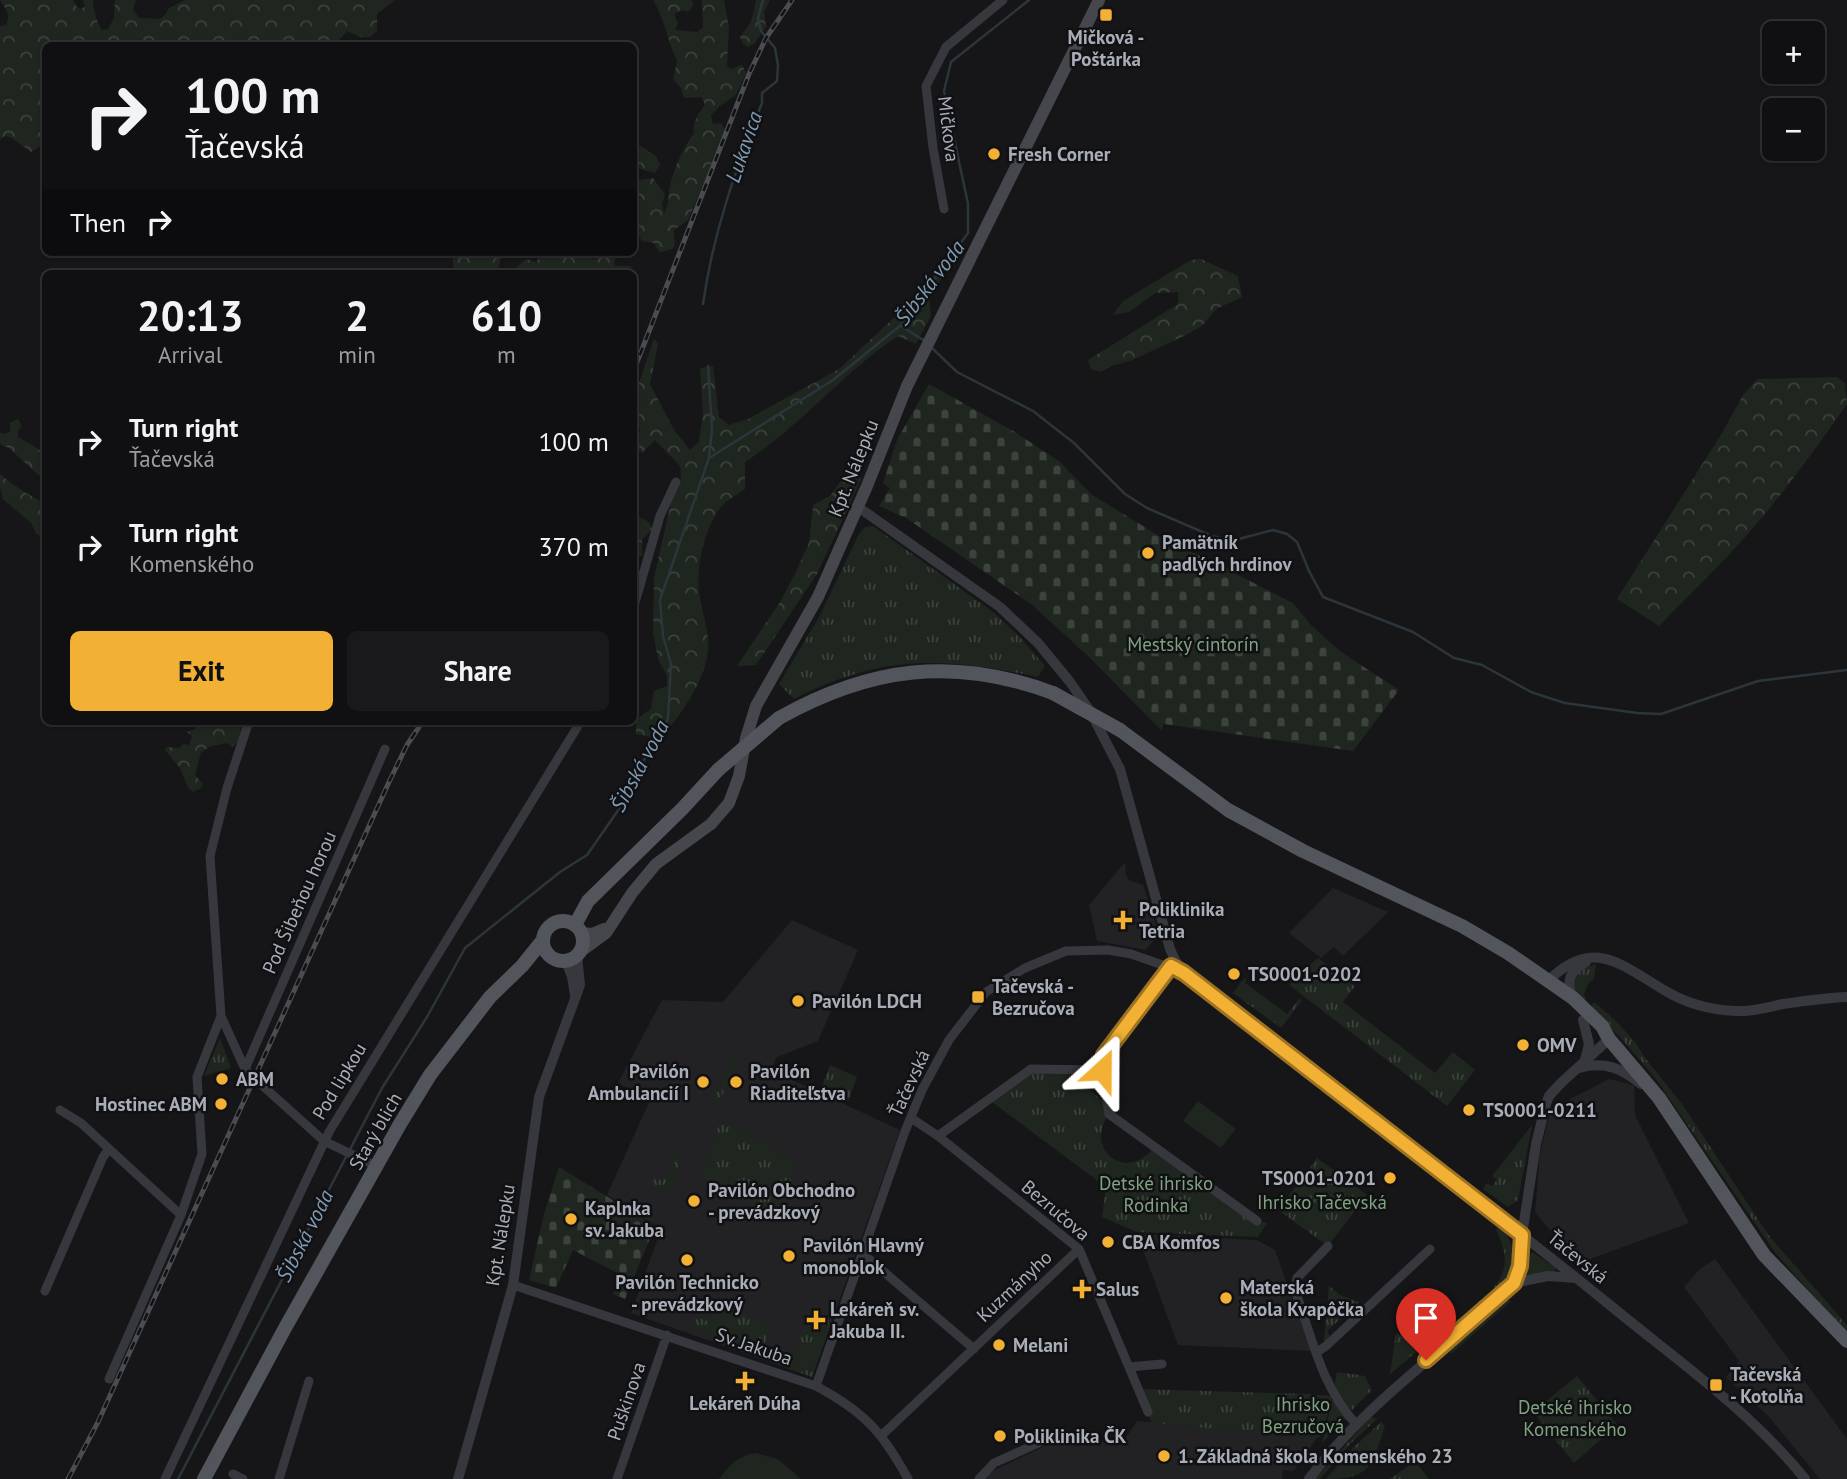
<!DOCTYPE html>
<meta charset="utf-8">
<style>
body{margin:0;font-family:"PT Sans",sans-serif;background:#19191b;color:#f1f3f6;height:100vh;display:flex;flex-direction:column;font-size:26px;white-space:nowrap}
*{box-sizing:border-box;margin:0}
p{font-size:23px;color:#9c9d9f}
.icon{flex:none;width:38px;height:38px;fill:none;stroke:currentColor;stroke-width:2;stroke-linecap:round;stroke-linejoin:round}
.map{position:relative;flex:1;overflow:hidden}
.side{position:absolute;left:42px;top:270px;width:595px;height:455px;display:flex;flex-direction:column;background:#101012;border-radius:10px;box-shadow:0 2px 5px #0004,0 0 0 2px #303032}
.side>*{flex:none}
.guide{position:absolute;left:42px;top:42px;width:595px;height:214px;border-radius:10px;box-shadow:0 2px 5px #0004,0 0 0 2px #303032;background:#101012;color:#f1f3f6;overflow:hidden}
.fabs{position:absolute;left:1762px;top:21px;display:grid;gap:14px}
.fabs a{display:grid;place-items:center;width:63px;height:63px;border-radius:10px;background:#101012;box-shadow:0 2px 5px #0004,0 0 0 2px #303032;font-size:35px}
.pin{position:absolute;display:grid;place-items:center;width:60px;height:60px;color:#fff;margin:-72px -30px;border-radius:50% 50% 50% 0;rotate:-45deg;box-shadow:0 0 7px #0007}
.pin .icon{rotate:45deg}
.me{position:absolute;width:77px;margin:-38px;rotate:24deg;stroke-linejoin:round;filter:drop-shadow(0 0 5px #0008)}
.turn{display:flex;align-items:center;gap:24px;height:147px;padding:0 28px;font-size:32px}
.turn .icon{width:91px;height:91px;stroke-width:2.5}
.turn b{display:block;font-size:49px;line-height:60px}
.then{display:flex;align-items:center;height:66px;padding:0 28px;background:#0003;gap:14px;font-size:26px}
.eta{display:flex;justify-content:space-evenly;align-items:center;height:119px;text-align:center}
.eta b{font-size:42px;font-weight:600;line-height:49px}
.cta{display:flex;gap:14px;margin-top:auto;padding:14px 28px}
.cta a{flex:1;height:80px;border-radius:10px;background:#f2b134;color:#111;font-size:28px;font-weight:600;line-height:80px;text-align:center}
.cta a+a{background:#19191b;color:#f1f3f6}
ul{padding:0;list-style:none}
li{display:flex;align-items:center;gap:21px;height:105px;padding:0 28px}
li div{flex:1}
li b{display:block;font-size:26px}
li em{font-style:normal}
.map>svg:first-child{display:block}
.built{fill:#222225}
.grass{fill:url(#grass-tufts)}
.forest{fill:url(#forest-crowns)}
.cemetery{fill:url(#cemetery-stones)}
.pitch{fill:#1e261f}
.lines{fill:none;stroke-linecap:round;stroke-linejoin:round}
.stream{stroke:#2c353c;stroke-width:2.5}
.minor{stroke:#37383d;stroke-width:9}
.tertiary{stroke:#37383d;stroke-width:10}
.secondary{stroke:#45474d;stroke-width:12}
.primary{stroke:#53555c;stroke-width:14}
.rail-casing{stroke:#4a4c52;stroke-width:5}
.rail{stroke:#111113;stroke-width:2.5;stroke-dasharray:8;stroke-linecap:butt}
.primary-bridge{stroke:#53555c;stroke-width:14}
.route-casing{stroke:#9d7322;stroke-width:18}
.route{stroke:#f2b134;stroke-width:12}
.poi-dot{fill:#f2b134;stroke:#111113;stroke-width:2.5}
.labels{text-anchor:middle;stroke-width:5;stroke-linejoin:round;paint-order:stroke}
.poi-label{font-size:19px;font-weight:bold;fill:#a8adb8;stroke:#111113;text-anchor:start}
.street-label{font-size:19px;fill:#a8adb8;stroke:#111113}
.park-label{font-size:19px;fill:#7fa381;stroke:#111113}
.water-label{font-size:21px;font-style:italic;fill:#7f9bb3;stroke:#111113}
</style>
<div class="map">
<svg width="1847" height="1479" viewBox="0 0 1847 1479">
<defs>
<pattern id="grass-tufts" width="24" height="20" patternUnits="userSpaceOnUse" patternTransform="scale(1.75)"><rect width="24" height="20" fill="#1e261f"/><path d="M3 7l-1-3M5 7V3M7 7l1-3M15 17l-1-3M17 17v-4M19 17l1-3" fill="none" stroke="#3c433d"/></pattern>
<pattern id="forest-crowns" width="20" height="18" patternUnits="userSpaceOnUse" patternTransform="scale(1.75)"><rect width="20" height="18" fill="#1e261f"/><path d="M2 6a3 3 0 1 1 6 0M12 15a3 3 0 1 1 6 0" fill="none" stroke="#3c433d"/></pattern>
<pattern id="cemetery-stones" width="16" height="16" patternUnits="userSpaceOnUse" patternTransform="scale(1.75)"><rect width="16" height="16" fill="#1e261f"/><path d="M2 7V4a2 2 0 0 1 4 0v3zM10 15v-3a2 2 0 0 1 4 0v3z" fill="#3c433d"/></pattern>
</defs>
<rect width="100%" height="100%" fill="#161618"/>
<path class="built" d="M1125,862L1126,875L1129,880L1143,885L1159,934L1146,950L1097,941L1089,905Z
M1333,888L1388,912L1343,956L1334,947L1321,958L1289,933Z
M792,920L858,950L818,1041L777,1057L771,1070L900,1130L812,1377L631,1313L661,1229L607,1195L650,1100L618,1083L662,1000L723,1002Z
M1609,1079L1634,1085L1635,1115L1689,1223L1579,1263L1535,1213L1540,1153L1551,1109Z
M1137,1234L1257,1240L1275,1250L1311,1351L1178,1345Z
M1715,1259L1847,1439V1479H1820L1770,1418L1726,1377L1739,1361L1684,1287L1700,1269Z
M1137,1421L1317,1438L1294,1471L1283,1470L1282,1479H984L990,1472L1072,1433L1094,1443L1125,1439Z"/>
<path class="grass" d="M873,526L992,611L1019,636L1045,666L1038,677C942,657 883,654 794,699L779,684L819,617L859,534L865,527Z
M1318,958L1355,986L1343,1002L1435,1073L1453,1052L1475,1070L1447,1106L1289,985Z
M1596,964L1594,979L1588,984L1584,994L1587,1004L1575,992L1573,978L1580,969Z
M1247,977L1245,983L1287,1014L1299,999L1302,1000L1281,1028L1233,993L1242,981Z
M1594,1002L1614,1019L1636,1043L1645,1058L1682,1104L1769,1236L1847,1325V1330L1815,1298L1774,1251L1656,1079L1620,1037L1590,1007Z
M220,1038L231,1068L204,1076Z
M734,1055L738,1056L719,1103L726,1106L724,1111L718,1108L715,1096Z
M830,1065L857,1077L848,1102L820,1091Z
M1031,1069H1063L1108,1105L1109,1114C1083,1149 1127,1184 1154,1147L1257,1221L1267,1223L1258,1237L1137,1232L1102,1217L1106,1187L988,1099Z
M720,1123L753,1135L797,1163L780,1211L773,1209L762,1214L745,1202L717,1192L701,1172Z
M1532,1125L1518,1200L1508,1207L1483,1189L1486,1183L1492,1186L1497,1180L1492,1176Z
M675,1153L679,1154V1165L668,1196L651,1182L653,1177L663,1181Z
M1317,1158L1367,1195L1328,1246L1278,1210Z
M1499,1224C1518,1246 1520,1270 1498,1291L1494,1287C1510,1268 1506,1250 1496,1230Z
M1532,1252L1556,1268L1554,1272L1530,1275L1525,1273L1526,1260Z
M1329,1286L1340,1295L1359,1302L1327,1331L1330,1336L1324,1342Z
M1493,1289L1496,1293L1444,1338L1441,1334Z
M718,1300L732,1311L770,1325L762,1353L692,1328L696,1317L710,1322Z
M1504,1300L1511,1301L1451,1354L1449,1349Z
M809,1314L832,1321L812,1377L778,1365L786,1350L799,1355L801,1349L797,1348Z
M1396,1333L1422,1347L1390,1374Z
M1337,1372L1365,1376L1372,1390L1352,1410L1345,1405L1334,1387Z
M1577,1376L1617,1425L1574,1463L1533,1412Z
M1138,1389L1307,1394L1332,1396L1322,1436L1317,1438L1152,1423Z
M1333,1397L1346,1418L1322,1443Z
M1371,1417L1377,1419L1351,1443L1320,1479H1315Z
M1381,1422L1385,1426C1372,1466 1371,1479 1326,1479L1353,1448Z
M1415,1461L1429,1479H1390Z"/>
<path class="forest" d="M0,0H73L77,7L81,9L85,6L83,0H93C93,9 97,23 102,30L108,29L114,18L115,0H136L133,9L139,18L160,19L166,14L169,8L185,0H395L377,14V31L370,37H361L347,31L335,45L46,46L45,143L31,152L12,138L5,136L0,140V26L6,25C11,14 6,9 0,0Z
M653,0H691L694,4L688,12L683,10L674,14L678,23L675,30L697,32L703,27L702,0H724L729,27L727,66L731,69L742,65L746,73L736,95L721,105L711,115L713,124L721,123L725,129L719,151L713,158L710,170L688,220L674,230C674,246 680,249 659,252L654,243L642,241C629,223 633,195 634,174L639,180L653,178L665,194L662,204L664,213C670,203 668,195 670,185C675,165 683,149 694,133C692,122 699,113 705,105L702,97L684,98L681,88L673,79L677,61C667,40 666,22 653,0Z
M756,0H770L764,12L766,27L754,44L748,47L743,44L740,37L751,22Z
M634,142L656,156L660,165L655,173L634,167Z
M452,252H505V255L501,258L497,273H454Z
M544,252H556L557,255L561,252H592L590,257L594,260L599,252H616L618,255L614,262L615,266H630L638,279L634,287V273H515L516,268L526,259L536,262Z
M954,253L957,257L929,296L931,316L916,344L898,336C842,373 801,426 745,462V489C738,494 729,499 723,505C705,524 696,566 699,591C701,611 710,630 708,650C705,682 680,715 661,739L636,734V719L651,709L654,691L667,686V676L658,659L653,633L654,578L671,503L681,479L680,466L655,440L642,453L637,449L640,429L634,409V397L654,339L658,344L650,384L674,430L690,450L699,442L703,411L700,368L713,366L719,417L729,425L748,419L839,369L895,317Z
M1201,259L1238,276L1242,297L1216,309L1202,326L1184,336L1130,361L1111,366L1101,372L1091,369L1088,360L1178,304V292L1155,293L1129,312L1113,315L1123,301L1191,260Z
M1837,377L1845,383L1847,404C1817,447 1787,489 1752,529C1723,563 1690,594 1659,626L1617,599L1722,433L1743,395L1757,379Z
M18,419L22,426L18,431V437C45,453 46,449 45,481L9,448L0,444V433L5,434L10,431V423Z
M0,474C9,482 34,500 45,502V536L37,535L31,523L3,499L0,487Z
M845,475L862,478L817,574L756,665L737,666L780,602L794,576L809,543L813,505L830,496Z
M637,516L649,522L652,529L642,540V556L634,557V540L636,538C637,531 634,525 634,517Z
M200,721H242L238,742L232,747L228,743L211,746L201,752L195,775L203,784L201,788L193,792L188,788L180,768L165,750L167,747L179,748L183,744L189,745L192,736L187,732L195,729Z"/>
<path class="cemetery" d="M929,384L1015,432L1060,462L1091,494L1172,544L1233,570L1236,574L1293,603L1312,626L1341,652L1399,690L1353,751L1164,724L1161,730L1088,656L1031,604L906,518L879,506L890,488L883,483L897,440Z
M559,1167L655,1226L625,1299L613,1294L621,1275L573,1250L556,1288L529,1280L544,1214Z"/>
<path class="pitch" d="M1198,1101L1236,1129L1221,1148L1183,1121Z
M756,1453L778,1459L801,1479H719C729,1465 739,1455 756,1453Z"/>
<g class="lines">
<path class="stream" d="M703,304C713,233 736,168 762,103V93L777,81L778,65L775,48L761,31L758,18L763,0
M901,326L925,341
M932,348L957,372L1033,411L1074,443L1125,494L1147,508L1212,536L1226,539L1235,540L1273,530L1287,534L1297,542L1309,571L1323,597L1413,632L1454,658L1482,665L1531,692L1549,698L1565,703L1637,713L1661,714L1758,681L1847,670
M708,366L712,430L709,457
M178,1479L382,1088L427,1017L465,948L560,872L587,855L619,809L637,772L668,719L671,664L663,636L660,600L709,458L833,380L901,325L968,233V204L944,91L951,62L1029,0"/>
<path class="minor" d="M944,209L933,148L926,86L946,47L1003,0
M634,606L660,516L676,482
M249,721L227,788L210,856L221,1016L245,1069L254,1078L324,1141L376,1166
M1171,966L1104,1055L1102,1070L1109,1114L1257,1221
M245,1069L385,749
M60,1110L81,1123L181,1215
M911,1118L938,1136L1079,1249L1148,1412
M938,1136L1031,1069L1102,1070
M1328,1246L1297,1278L1295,1290C1311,1335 1322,1388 1356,1424
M863,1254L974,1349
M513,1285L816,1386C864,1412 882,1431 908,1479
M45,1291L103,1157L109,1149
M1317,1352L1326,1346L1430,1249
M1129,1367L1162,1364
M109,1379L181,1215L202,1154L197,1077L221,1016
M816,1386L904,1134L922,1090L949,1040L986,992L1025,968L1066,951L1108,950L1131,954L1183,972
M882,1435L1079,1249
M233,1474L243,1479
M165,1479L329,1132L581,721
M279,1479L309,1381
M617,1479L667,1335
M979,1479L994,1463L1063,1432"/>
<path class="tertiary" d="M858,507L1000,607L1038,643L1070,682L1090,711L1120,769L1170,949L1175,960L1184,973C1326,1084 1471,1192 1611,1306C1677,1360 1751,1412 1805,1479
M566,961L572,977L575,995
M1547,982C1592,936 1620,964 1664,990C1685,1003 1711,1010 1736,1011C1752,1012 1768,1007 1783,1004C1804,1001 1826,998 1847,997
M1573,998C1565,981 1570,971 1586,962
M1583,1020L1589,1044L1585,1060
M1579,1068C1605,1061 1621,1068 1641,1084
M1514,1283L1548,1276L1576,1278
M458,1479L513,1285L539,1097L580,985L577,956
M1309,1479C1366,1402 1447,1350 1514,1283L1520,1266L1522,1235L1536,1144L1546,1104L1549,1096L1561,1083L1609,1039"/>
<path class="secondary" d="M582,933L592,934L604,929
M580,952L606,933L632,893L656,864L711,824L729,803L739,776L746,738L756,706L818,597L867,486L907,386L1099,0"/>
<path class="primary" d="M779,718C870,667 954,656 1053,693
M1120,730L1228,810L1303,851L1462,926L1508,953L1573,998L1602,1026L1609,1039L1659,1098L1764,1255L1847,1341
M543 941a20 20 0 1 1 40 0a20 20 0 1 1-40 0Z
M575,925L588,901L682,809L718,770
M204,1479L285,1328L400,1124L430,1075L490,997L522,966L543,940"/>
<defs>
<path id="rail" d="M634,370L749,74L766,38L792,0
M68,1479L98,1422L389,782L407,745L423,721"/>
</defs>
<use href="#rail" class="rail-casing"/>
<use href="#rail" class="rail"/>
<path class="primary-bridge" d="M1053,693L1120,730
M718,770L779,718"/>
</g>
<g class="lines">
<defs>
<path id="route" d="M1102,1070L1104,1055L1171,966L1184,973L1522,1235L1520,1266L1514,1283L1426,1360"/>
</defs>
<use href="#route" class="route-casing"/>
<use href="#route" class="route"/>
</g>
<g class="poi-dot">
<rect x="1099" y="8" width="14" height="14" rx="3.5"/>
<circle cx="994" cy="154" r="7"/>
<circle cx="1148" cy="553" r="7"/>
<path d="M1119.5 909.5h7v7h7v7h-7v7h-7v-7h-7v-7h7z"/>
<circle cx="1234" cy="974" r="7"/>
<rect x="971" y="990" width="14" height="14" rx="3.5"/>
<circle cx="798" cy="1001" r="7"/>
<circle cx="1523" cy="1045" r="7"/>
<circle cx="222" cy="1079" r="7"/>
<circle cx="703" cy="1082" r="7"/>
<circle cx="736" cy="1082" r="7"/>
<circle cx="221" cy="1104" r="7"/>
<circle cx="1469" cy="1110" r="7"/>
<circle cx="1390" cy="1178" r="7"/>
<circle cx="694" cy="1201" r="7"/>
<circle cx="571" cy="1219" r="7"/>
<circle cx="1108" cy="1242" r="7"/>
<circle cx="789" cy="1256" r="7"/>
<circle cx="687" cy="1260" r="7"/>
<path d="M1078.5 1278.5h7v7h7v7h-7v7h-7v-7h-7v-7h7z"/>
<circle cx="1226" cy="1298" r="7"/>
<path d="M812.5 1309.5h7v7h7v7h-7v7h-7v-7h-7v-7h7z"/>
<circle cx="999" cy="1345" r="7"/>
<path d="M741.5 1370.5h7v7h7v7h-7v7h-7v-7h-7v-7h7z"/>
<rect x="1709" y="1378" width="14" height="14" rx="3.5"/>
<circle cx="1000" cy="1436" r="7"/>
<circle cx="1164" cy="1456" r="7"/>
</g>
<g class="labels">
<g class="poi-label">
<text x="1106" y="44" text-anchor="middle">Mičková -<tspan x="1106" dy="22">Poštárka</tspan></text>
<text x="1008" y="161">Fresh Corner</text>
<text x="1162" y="549">Pamätník<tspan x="1162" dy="22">padlých hrdinov</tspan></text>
<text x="1139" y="916">Poliklinika<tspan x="1139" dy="22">Tetria</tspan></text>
<text x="1248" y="981">TS0001-0202</text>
<text x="992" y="993">Tačevská -<tspan x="992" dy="22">Bezručova</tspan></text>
<text x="812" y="1008">Pavilón LDCH</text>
<text x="1537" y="1052">OMV</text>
<text x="689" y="1078" text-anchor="end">Pavilón<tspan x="689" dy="22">Ambulancií I</tspan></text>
<text x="750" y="1078">Pavilón<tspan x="750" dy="22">Riaditeľstva</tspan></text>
<text x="236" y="1086">ABM</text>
<text x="207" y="1111" text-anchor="end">Hostinec ABM</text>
<text x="1483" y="1117">TS0001-0211</text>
<text x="1376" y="1185" text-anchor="end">TS0001-0201</text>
<text x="708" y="1197">Pavilón Obchodno<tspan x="708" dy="22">- prevádzkový</tspan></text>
<text x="585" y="1215">Kaplnka<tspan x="585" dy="22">sv. Jakuba</tspan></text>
<text x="1122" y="1249">CBA Komfos</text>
<text x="803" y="1252">Pavilón Hlavný<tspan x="803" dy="22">monoblok</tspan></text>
<text x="687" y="1289" text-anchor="middle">Pavilón Technicko<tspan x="687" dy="22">- prevádzkový</tspan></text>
<text x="1240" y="1294">Materská<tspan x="1240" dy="22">škola Kvapôčka</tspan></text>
<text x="1096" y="1296">Salus</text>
<text x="830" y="1316">Lekáreň sv.<tspan x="830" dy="22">Jakuba II.</tspan></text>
<text x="1013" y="1352">Melani</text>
<text x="1730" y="1381">Tačevská<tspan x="1730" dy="22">- Kotolňa</tspan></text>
<text x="745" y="1410" text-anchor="middle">Lekáreň Dúha</text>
<text x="1014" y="1443">Poliklinika ČK</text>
<text x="1178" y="1463">1. Základná škola Komenského 23</text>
</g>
<g class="street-label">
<text transform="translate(949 129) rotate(83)" y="7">Mičkova</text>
<text transform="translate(853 468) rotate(-68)" y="7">Kpt. Nálepku</text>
<text transform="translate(299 902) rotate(-66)" y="7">Pod Šibeňou horou</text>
<text transform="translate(339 1081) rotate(-59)" y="7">Pod lipkou</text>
<text transform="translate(909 1083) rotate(-65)" y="7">Ťačevská</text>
<text transform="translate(375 1131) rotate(-60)" y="7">Starý blich</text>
<text transform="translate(1056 1210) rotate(40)" y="7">Bezručova</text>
<text transform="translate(500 1235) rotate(-81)" y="7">Kpt. Nálepku</text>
<text transform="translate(1578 1257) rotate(39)" y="7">Ťačevská</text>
<text transform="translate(1014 1286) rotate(-43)" y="7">Kuzmányho</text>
<text transform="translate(754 1346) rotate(19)" y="7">Sv. Jakuba</text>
<text transform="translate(626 1401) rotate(-71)" y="7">Puškinova</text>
</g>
<g class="park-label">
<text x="1193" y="651">Mestský cintorín</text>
<text x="1156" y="1190">Detské ihrisko<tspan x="1156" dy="22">Rodinka</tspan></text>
<text x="1322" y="1209">Ihrisko Tačevská</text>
<text x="1303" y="1411">Ihrisko<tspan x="1303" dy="22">Bezručová</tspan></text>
<text x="1575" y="1414">Detské ihrisko<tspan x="1575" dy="22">Komenského</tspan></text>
</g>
<g class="water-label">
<text transform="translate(744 147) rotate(-71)" y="7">Lukavica</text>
<text transform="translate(930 283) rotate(-53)" y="7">Šibská voda</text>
<text transform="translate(640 766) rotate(-62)" y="7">Šibská voda</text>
<text transform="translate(305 1236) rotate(-63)" y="7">Šibská voda</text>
</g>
</g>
</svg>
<div class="fabs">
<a>+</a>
<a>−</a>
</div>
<div class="pin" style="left:1426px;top:1360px;background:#d93025"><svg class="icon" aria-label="arrive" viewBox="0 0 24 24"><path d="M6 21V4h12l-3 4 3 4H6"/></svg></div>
<svg class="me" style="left:1102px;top:1070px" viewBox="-20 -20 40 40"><path d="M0-17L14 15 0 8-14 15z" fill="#f2b134" stroke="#fff" stroke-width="4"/></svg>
<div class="guide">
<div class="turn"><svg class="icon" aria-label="right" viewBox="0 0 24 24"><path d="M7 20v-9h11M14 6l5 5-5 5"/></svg><div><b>100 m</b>Ťačevská</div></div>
<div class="then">Then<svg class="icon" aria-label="right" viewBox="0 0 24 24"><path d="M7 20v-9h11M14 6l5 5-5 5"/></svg></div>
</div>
<section class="side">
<div class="eta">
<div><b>20:13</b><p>Arrival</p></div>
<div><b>2</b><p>min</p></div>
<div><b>610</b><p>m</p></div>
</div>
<ul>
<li><svg class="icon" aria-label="right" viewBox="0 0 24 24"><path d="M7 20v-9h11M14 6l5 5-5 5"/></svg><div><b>Turn right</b><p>Ťačevská</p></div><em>100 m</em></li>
<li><svg class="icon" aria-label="right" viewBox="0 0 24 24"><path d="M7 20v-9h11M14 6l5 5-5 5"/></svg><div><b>Turn right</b><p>Komenského</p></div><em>370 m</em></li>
</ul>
<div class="cta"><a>Exit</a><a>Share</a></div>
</section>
</div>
